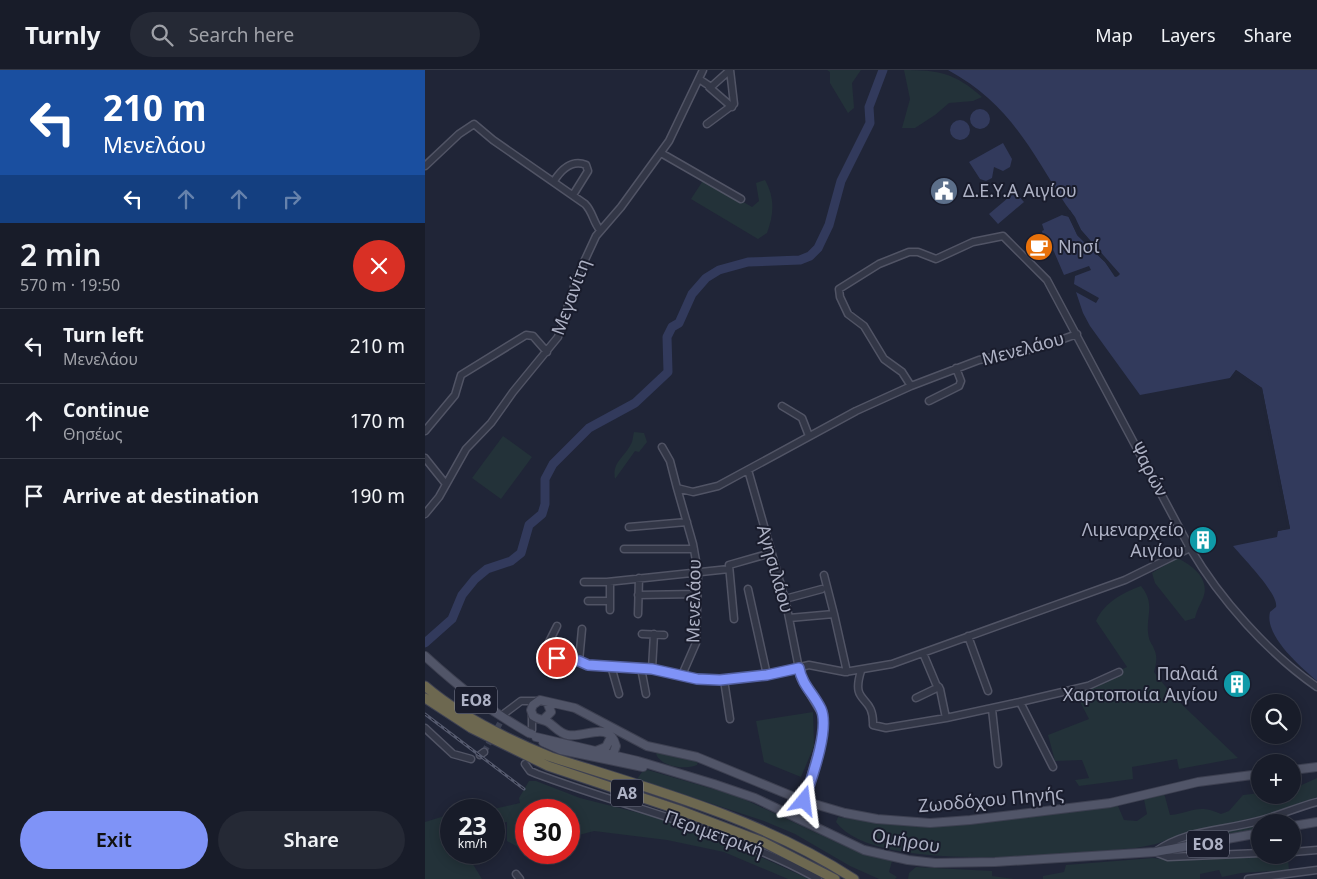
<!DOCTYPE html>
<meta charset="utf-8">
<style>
body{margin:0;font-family:"Noto Sans",sans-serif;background:#252935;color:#f1f3f6;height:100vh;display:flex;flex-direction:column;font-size:19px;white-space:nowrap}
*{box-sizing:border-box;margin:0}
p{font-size:16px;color:#9fa1a8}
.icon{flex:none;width:28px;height:28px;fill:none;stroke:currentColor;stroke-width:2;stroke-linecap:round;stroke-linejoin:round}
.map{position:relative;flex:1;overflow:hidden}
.drawer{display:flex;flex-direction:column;background:#181c29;width:425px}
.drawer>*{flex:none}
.guide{background:#1a4fa0;color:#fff;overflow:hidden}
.buttons{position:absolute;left:826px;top:624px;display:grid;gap:10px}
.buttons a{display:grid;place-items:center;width:50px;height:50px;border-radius:50%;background:#181c29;box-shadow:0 2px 12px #0003,0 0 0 1px #363a46;font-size:25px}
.speed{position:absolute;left:15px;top:729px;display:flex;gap:10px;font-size:25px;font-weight:700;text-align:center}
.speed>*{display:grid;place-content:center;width:65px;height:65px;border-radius:50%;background:#181c29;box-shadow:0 2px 12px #0003,0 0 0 1px #363a46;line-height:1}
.speed small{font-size:12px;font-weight:400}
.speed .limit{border:8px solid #d22;background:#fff;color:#111}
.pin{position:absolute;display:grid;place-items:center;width:42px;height:42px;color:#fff;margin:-21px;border:2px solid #fff;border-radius:50%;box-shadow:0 1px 5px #0007}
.me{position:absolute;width:55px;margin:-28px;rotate:16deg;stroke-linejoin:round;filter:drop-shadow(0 0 4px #0008)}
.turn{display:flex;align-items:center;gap:18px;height:105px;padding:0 20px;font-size:22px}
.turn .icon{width:65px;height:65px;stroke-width:2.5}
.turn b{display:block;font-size:35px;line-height:42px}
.lanes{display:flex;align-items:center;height:48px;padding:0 20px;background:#0003;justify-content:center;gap:25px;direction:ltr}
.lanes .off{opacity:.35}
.round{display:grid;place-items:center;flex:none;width:52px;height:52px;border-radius:26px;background:#252935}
.headline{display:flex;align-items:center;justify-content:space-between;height:85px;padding:0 20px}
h1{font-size:30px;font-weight:600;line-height:38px}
.cta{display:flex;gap:10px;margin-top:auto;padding:10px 20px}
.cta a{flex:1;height:58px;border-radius:30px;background:#7f93f7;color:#111;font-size:20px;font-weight:600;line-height:58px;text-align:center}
.cta a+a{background:#252935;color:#f1f3f6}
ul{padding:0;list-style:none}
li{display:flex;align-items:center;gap:15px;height:75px;padding:0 20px;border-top:1px solid #363a46}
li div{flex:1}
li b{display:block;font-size:19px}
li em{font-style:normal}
header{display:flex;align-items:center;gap:30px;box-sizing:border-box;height:70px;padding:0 25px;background:#181c29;border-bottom:1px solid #363a46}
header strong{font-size:24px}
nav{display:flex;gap:28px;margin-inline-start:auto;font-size:18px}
.search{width:350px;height:45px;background:#252935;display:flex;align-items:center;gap:12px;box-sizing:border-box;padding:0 18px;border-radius:28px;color:#9fa1a8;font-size:19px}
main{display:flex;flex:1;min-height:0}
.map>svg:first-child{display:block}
.green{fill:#233239}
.water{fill:#323a5c}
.pier{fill:#202537}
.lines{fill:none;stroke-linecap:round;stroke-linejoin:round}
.river{stroke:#323a5c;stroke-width:9}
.minor-tunnel{stroke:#3c4153;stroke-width:6;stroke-dasharray:6 3;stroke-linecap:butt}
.minor-casing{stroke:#515465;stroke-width:9}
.major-casing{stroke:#3d4051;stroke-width:10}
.highway-casing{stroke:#3e4152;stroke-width:11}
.minor{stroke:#333747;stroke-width:6}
.major{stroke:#515568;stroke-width:8}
.highway{stroke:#6d6850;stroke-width:9}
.rail-casing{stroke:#555a6e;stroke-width:3}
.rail{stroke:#191c2c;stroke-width:1;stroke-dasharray:4;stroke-linecap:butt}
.major-bridge-casing{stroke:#3d4051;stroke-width:10;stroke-linecap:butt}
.major-bridge{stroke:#515568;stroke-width:8}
.route-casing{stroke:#5360a1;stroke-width:12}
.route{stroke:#7f93f7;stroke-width:9}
.labels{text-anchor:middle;stroke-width:4;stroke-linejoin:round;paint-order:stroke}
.shield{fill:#191c2c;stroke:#818496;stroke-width:1}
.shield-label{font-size:16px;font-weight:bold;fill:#adb1c4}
.poi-label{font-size:18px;fill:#adb1c4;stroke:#191c2c;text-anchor:start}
.street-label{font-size:18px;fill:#adb1c4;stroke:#191c2c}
</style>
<header>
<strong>Turnly</strong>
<div class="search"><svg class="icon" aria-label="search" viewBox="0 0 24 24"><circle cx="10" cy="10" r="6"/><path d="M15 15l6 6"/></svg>Search here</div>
<nav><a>Map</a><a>Layers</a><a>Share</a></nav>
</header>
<main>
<section class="drawer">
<div class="guide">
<div class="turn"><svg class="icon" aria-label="left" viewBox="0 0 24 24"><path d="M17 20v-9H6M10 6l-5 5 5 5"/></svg><div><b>210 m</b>Μενελάου</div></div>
<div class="lanes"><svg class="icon" aria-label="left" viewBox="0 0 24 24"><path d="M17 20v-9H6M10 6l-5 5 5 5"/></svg><svg class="icon off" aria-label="ahead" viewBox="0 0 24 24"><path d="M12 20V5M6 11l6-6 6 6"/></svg><svg class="icon off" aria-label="ahead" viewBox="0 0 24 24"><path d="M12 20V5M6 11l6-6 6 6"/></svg><svg class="icon off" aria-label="right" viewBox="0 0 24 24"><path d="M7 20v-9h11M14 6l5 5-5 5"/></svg></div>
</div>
<div class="headline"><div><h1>2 min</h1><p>570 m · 19:50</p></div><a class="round" style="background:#d93025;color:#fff"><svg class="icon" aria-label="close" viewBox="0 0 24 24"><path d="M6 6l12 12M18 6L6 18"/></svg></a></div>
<ul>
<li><svg class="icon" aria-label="left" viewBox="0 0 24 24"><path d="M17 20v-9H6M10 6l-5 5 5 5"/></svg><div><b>Turn left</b><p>Μενελάου</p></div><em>210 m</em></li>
<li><svg class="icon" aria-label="ahead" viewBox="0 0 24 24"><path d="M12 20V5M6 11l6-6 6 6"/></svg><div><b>Continue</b><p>Θησέως</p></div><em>170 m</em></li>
<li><svg class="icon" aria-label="arrive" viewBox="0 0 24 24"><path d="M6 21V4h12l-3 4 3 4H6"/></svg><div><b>Arrive at destination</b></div><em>190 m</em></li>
</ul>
<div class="cta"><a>Exit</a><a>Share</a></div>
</section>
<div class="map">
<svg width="892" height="809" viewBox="0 0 892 809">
<rect width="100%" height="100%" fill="#202537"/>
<path class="green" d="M402,0H436L427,13L429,38L423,43L405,13V2Z
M479,0C514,0 530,3 557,27L548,31L524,33L510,45L490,58H477L485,29Z
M279,109L327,137L334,131L331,113L340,110C350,128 349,144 342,163L333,169L266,129Z
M209,362L219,363L222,372L214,382L210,381L190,409C187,392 199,388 206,374C208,371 208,365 209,362Z
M78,366L107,387L76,429L47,408Z
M752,488C765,494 784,507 779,525C777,532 772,539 770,548L760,551L730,513L727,503Z
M716,516C732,536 719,547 724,568C725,573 728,575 729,579C733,587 731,594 729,602L748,626L813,688L754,699L752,689L707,697L708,709L654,716L650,710L664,708L657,690L630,691L623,665L664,649L648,618L672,611L702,597L671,551C680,532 697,523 716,516Z
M388,642L389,676L376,707L339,692L331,651Z
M234,682L273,691L272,695C260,700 236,697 231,684Z
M223,700L312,726L426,779L467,791L464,802L472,807L470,809H454L425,796L370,764L339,751L212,709L217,702Z
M892,708V727L839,746L763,762L731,774L711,778C647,783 451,806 411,752L413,747L457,754L513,757L693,736L699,750L712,751L722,744L719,729L739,723L745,745C767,743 772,733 796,744L804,741L818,725L835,723V725H868V719Z
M104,711H111L155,728L238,749L314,777L384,809H363L299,782L242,770L169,761L154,765L144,772V740H101V776L93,777L82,771V752L69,753V740H64L95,733L94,728Z
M26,744V760L21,761L20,777L35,790L46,791L57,809H0V752Z
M857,744L858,752H835V759L749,775L751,772Z
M837,785H860L863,789L864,800L816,803L797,807L794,800L775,804V809H618V806L639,802L641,795L728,788L743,790Z
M491,797L567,801V806L589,809H483L484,803Z"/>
<path class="water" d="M523,0H892V611C876,597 839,566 845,542L851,537C854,524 817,487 808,476L852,467L853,461L865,458L837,318L811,300L805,308L715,325L665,256L658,243L651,222L671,233L674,228L649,214L650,206L666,200L664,196L639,205L624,170L619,171L617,161L619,160L617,154L637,145L643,146L653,166L680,192L690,207L694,204L656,160L650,147L641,135C605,79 585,34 523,0Z
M545 49a10 10 0 1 1 20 0a10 10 0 1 1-20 0Z
M525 60a10 10 0 1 1 20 0a10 10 0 1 1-20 0Z
M578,73L587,89L585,97L578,101L569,97L567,108L561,111L555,109L544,92Z
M590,122L599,132L573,154L564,144Z"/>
<path class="pier" d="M645,140L656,160L695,204L693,206L691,207L680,192L652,165L644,147L637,145L642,143L646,145L654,164L667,177L674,183L654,161L648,148L642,141Z
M811,300L837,318L865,459L853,461L852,459L862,457L835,320L812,304L803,311Z"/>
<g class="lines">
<path class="river" d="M0,573L27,549L37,525L50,509L62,499L86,491L96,483L104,455L117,444L120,434V409L128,394L164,358L210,333L243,302L242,267L247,257L254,253L267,224L281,208L294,200L323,192L375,190L385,186L393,178L404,155L416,111L445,53L444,37L458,0"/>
<path class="minor-tunnel" d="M59,682L80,644"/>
<defs>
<path id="minor" d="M274,9L286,17L305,0
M284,17L307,37
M282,54L309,34L305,0
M236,83L316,129
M0,96L34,64L49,54L68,70L160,134C168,142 168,152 175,160
M129,111C136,100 147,89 161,95L163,101L148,125
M486,316L477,302L459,289L439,256L423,244L415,227L414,219L454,194L484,182H493L511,189L548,172L578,166L622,210L765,478C795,529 843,583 892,617
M504,331L534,316L536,311L531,298
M357,336L377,348L384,366
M0,361L30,325L36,305L101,265L108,266L122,282
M237,377L245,391L252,418
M0,388L20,413
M323,400L361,533L376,609L398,646L399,658L379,731
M0,444L14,427L41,379L66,353L88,322L133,267L152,207L171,166L196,137L244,71L278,0
M204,457L262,452
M199,479H269
M399,505L409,544
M159,512H182L304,499
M185,512V540
M323,519L342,605
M213,525L272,524
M360,529L397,519
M163,531H185
M213,544L214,508
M364,548L409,544L422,602
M309,549L304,495L346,483
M132,556L123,574L124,581L132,589L154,591L163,595L227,599L272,609L295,610L342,605L384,595L420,602L467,594L700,510L765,478
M217,564L239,565
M543,566L563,621
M498,583L511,614L515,619L521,648
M154,591L157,559
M186,596L194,624
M216,598L221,624
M227,599L229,564
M436,601C425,636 449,623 448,655L461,658L521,648L595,632L628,697
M257,605L271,573L273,502L268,474L252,418L268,422L293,416L431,341L486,316L554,290L613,278L652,264
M299,610L305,649
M491,628L514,617
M595,632L663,616L694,602
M567,639L573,694
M80,643L96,631H112
M107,645V660
M0,658L28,684L46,689
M55,685L59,682
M100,694L105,701L112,704C206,739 305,760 393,809
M868,782L892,780
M835,783L743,787L730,782C761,759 800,761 837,750C855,745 873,737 892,732
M91,804L95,809
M823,809L892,800"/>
<path id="major" d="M0,586C35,618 62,639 104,663
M118,650L126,642L122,632
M111,667L213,691L289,714L330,728L439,780L483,790L510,793L570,792L730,782L835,763
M118,672L136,680L218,697
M171,681L181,677L185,669
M186,690L191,676C184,650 161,668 143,665C135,664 129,656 123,652C118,649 113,650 108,646L106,640L108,635L115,630L150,638L222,676L272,687L379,731L420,743L452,749L505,753L545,750L685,733L773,712L835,704
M868,700L892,697
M868,756L892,752"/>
<path id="highway" d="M0,616C36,647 82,669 126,687C230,720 337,749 429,809
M0,628L46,658L123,696L254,740L338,772L410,809"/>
</defs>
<use href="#minor" class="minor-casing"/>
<use href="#major" class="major-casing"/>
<use href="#highway" class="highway-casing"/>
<use href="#minor" class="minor"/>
<use href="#major" class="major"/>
<use href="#highway" class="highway"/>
<defs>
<path id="rail" d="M0,644L99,719"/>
</defs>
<use href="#rail" class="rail-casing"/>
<use href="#rail" class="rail"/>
<defs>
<path id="major-bridge" d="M104,663L107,664"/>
</defs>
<use href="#major-bridge" class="major-bridge-casing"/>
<use href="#major-bridge" class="major-bridge"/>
</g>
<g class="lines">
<defs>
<path id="route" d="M132,588L154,591L163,595L227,599L272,609L295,610L342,605L374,598C377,615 389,624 396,639C405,659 386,710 379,731"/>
</defs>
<use href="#route" class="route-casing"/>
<use href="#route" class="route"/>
</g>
<defs>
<symbol id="civic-disc" viewBox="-11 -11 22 22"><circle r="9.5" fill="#5c6f8a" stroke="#191c2c"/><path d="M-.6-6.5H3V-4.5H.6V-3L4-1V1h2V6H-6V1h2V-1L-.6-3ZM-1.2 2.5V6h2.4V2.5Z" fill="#fff"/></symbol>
<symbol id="cafe-disc" viewBox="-11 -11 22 22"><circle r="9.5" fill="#e8710a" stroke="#191c2c"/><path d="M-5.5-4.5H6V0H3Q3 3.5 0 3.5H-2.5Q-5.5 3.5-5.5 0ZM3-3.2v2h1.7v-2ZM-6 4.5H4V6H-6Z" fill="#fff"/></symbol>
<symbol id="building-disc" viewBox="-11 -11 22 22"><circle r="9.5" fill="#0f9aa8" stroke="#191c2c"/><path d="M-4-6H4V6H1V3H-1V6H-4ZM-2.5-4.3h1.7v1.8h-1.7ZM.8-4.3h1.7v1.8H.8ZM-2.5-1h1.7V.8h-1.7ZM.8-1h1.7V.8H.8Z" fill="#fff"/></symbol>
</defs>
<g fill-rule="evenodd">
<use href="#civic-disc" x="503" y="105" width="32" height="32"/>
<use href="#cafe-disc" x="598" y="161" width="32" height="32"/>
<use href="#building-disc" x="762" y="454" width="32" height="32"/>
<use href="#building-disc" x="796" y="598" width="32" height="32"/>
</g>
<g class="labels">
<g class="shield">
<rect x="30" y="616.5" width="42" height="27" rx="4"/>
<rect x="186" y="709.5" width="32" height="27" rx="4"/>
<rect x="762" y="760.5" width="42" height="27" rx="4"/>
</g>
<g class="shield-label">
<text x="51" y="636">ΕΟ8</text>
<text x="202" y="729">Α8</text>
<text x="783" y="780">ΕΟ8</text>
</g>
<g class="poi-label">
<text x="538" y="127">Δ.Ε.Υ.Α Αιγίου</text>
<text x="633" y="183">Νησί</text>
<text x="759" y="466" text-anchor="end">Λιμεναρχείο<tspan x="759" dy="21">Αιγίου</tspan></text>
<text x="793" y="610" text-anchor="end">Παλαιά<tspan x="793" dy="21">Χαρτοποιία Αιγίου</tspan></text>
</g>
<g class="street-label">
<text transform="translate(146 227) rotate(-70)" y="6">Μεγανίτη</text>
<text transform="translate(598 279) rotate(-15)" y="6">Μενελάου</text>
<text transform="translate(724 399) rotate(62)" y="6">Ψαρών</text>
<text transform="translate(350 499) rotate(74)" y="6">Αγησιλάου</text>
<text transform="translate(269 531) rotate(-89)" y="6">Μενελάου</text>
<text transform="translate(566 730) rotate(-5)" y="6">Ζωοδόχου Πηγής</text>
<text transform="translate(289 764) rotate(20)" y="6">Περιμετρική</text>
<text transform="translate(481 771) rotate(10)" y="6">Ομήρου</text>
</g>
</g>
</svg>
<div class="buttons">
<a><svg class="icon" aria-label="search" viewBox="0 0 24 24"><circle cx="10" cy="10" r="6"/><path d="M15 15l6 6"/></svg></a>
<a>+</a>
<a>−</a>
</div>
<div class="speed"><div>23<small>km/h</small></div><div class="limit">30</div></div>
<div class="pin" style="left:132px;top:588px;background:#d93025"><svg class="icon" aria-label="arrive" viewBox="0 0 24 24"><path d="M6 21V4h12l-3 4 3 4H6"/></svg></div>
<svg class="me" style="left:379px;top:731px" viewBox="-20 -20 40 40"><path d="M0-17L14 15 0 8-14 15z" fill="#7f93f7" stroke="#fff" stroke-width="4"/></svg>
</div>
</main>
